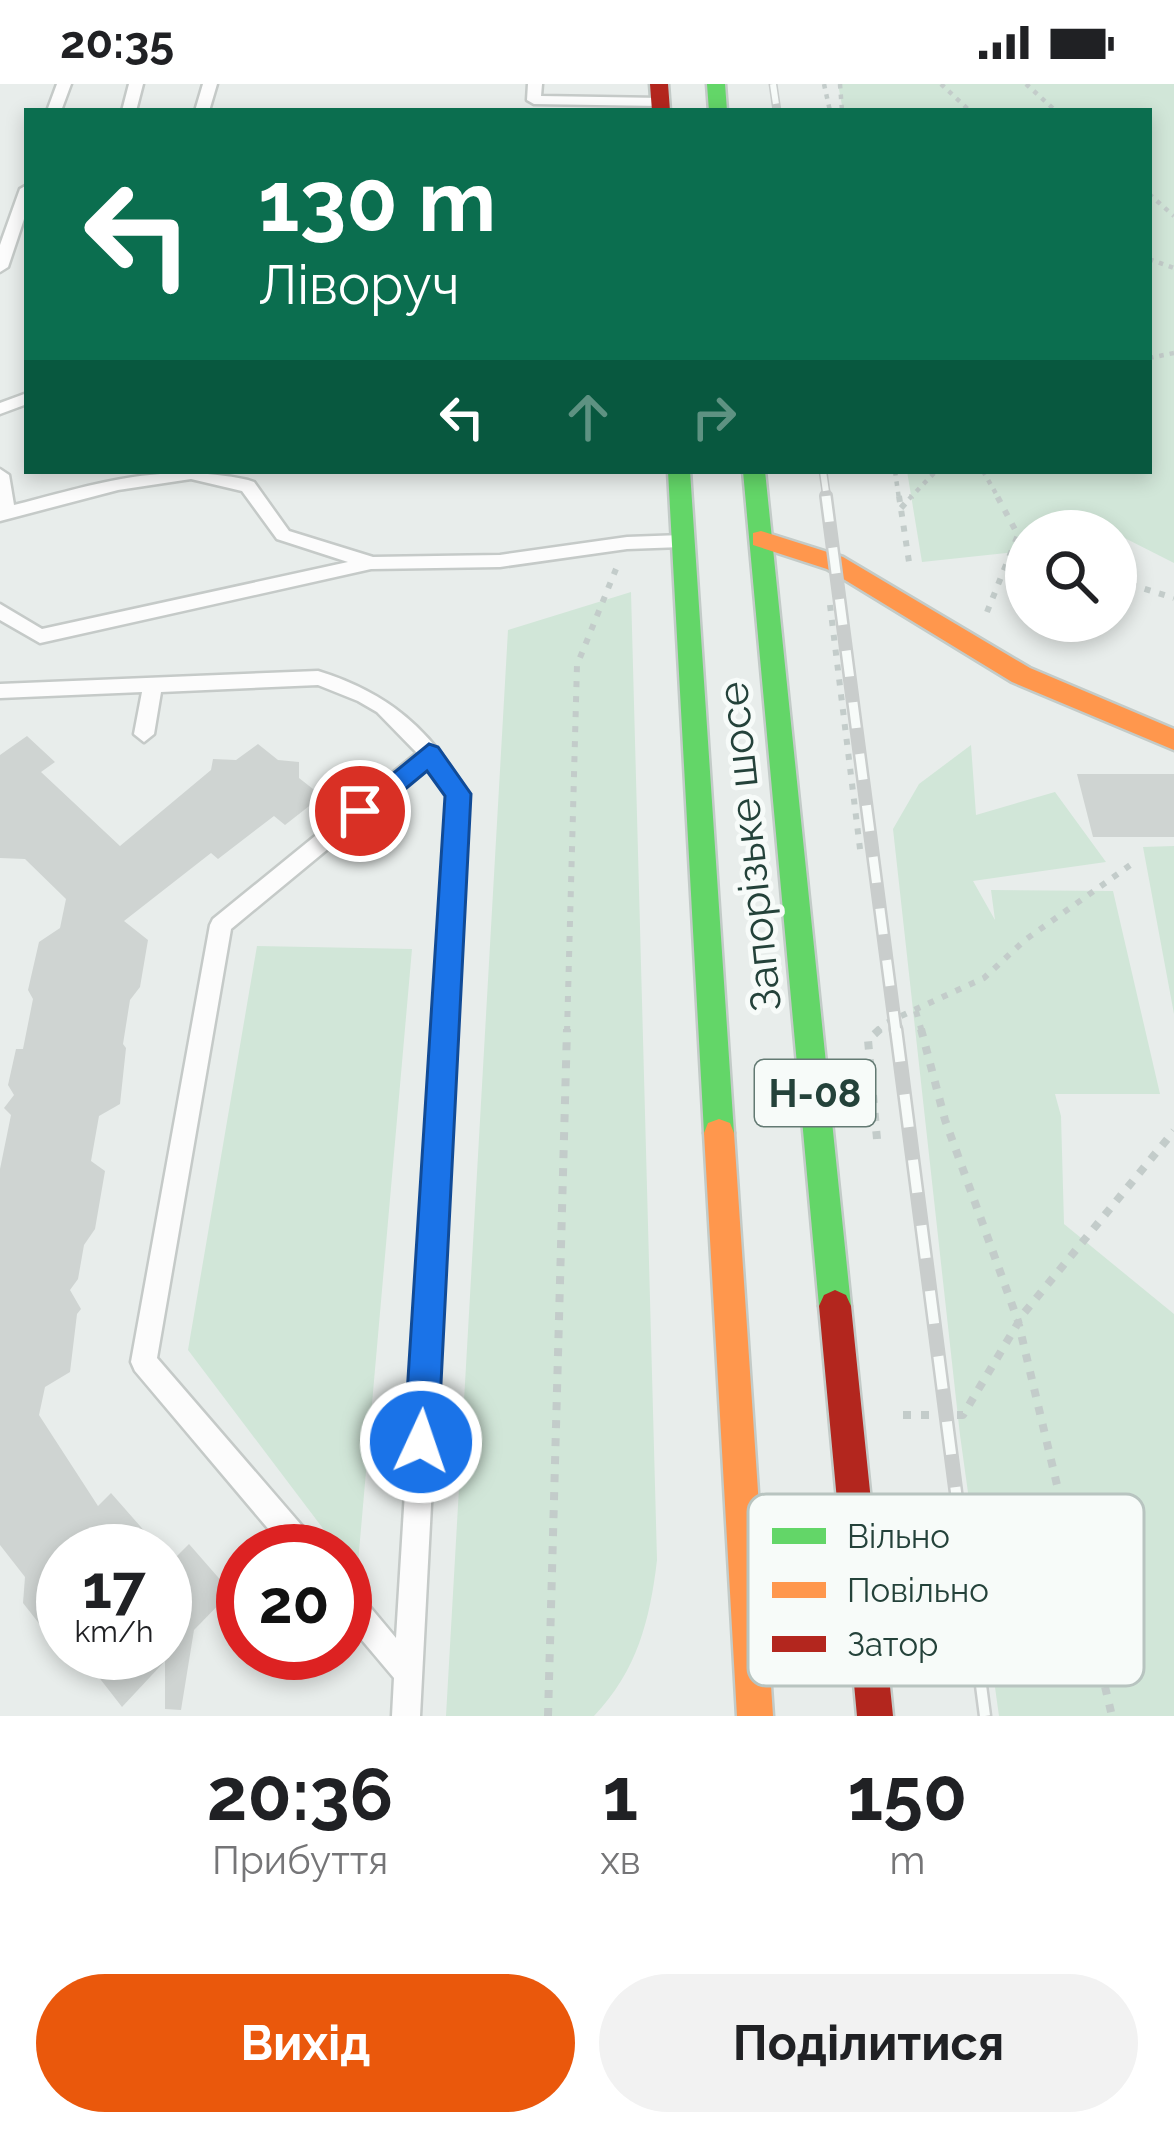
<!DOCTYPE html>
<html lang="uk">
<meta charset="utf-8">
<style>
body{margin:0;font-family:Raleway,sans-serif;background:#f2f2f2;color:#202124;height:100vh;display:flex;flex-direction:column;font-size:45px;white-space:nowrap}
*{box-sizing:border-box;margin:0}
p{font-size:39px;color:#757577}
.icon{flex:none;width:66px;height:66px;fill:none;stroke:currentColor;stroke-width:2;stroke-linecap:round;stroke-linejoin:round}
.map{position:relative;height:1632px;overflow:hidden}
.panel{display:flex;flex-direction:column;background:#fff;flex:1}
.panel>*{flex:none}
.banner{position:absolute;left:24px;top:24px;width:1128px;height:366px;border-radius:0px;box-shadow:0 6px 18px #0003;background:#0b6e4f;color:#fff;overflow:hidden}
.controls{position:absolute;left:1005px;top:426px;display:grid;gap:24px}
.controls a{display:grid;place-items:center;width:132px;height:132px;border-radius:50%;background:#fff;box-shadow:0 6px 18px #0003;font-size:60px}
.speed{position:absolute;left:36px;top:1440px;display:flex;gap:24px;font-size:60px;font-weight:700;text-align:center}
.speed>*{display:grid;place-content:center;width:156px;height:156px;border-radius:50%;background:#fff;box-shadow:0 6px 18px #0003;line-height:1}
.speed small{font-size:30px;font-weight:400}
.speed .limit{border:18px solid #d22;background:#fff;color:#111}
.pin{position:absolute;display:grid;place-items:center;width:102px;height:102px;color:#fff;margin:-51px;border:6px solid #fff;border-radius:50%;box-shadow:0 3px 12px #0007}
.me{position:absolute;width:132px;margin:-66px;rotate:3deg;stroke-linejoin:round;filter:drop-shadow(0 0 9px #0008)}
.turn{display:flex;align-items:center;gap:42px;height:252px;padding:0 36px;font-size:54px}
.turn .icon{width:156px;height:156px;stroke-width:2.5}
.turn b{display:block;font-size:84px;line-height:102px}
.lanes{display:flex;align-items:center;height:114px;padding:0 36px;background:#0003;justify-content:center;gap:60px;direction:ltr}
.lanes .off{opacity:.35}
.eta{display:flex;justify-content:space-evenly;align-items:center;height:204px;text-align:center}
.eta b{font-size:72px;font-weight:700;line-height:84px}
.primary-button{display:flex;gap:24px;margin-top:auto;padding:24px 36px}
.primary-button a{flex:1;height:138px;border-radius:72px;background:#ea580c;color:#fff;font-size:48px;font-weight:700;line-height:138px;text-align:center}
.primary-button a+a{background:#f2f2f2;color:#202124}
.status{display:flex;justify-content:space-between;align-items:center;height:84px;padding:0 60px;background:#fff;direction:ltr}
.status svg{height:33px;fill:currentColor}
.map>svg:first-child{display:block}
.green{fill:#d1e6d8}
.building{fill:#cfd4d2}
.lines{fill:none;stroke-linecap:round;stroke-linejoin:round}
.lane-casing{stroke:#c5cac8;stroke-width:5}
.fast-casing{stroke:#c3cbc8;stroke-width:5}
.slow-casing{stroke:#c3cbc8;stroke-width:5}
.jam-casing{stroke:#c3cbc8;stroke-width:5}
.path-far2{stroke:#c3ccca;stroke-width:4.5;stroke-dasharray:4.5 6;stroke-linecap:butt}
.path-far1{stroke:#c3ccca;stroke-width:6;stroke-dasharray:6 9;stroke-linecap:butt}
.path{stroke:#c3ccca;stroke-width:8;stroke-dasharray:8 10;stroke-linecap:butt}
.lane{fill:#fcfcfc;fill-rule:evenodd}
.fast{fill:#63d668;fill-rule:evenodd}
.slow{fill:#ff974d;fill-rule:evenodd}
.jam{fill:#b3261e;fill-rule:evenodd}
.rail-far2-casing{stroke:#c9cdcc;stroke-width:9}
.rail-far1-casing{stroke:#c9cdcc;stroke-width:14}
.rail-casing{stroke:#c9cdcc;stroke-width:15}
.rail-far2{stroke:#f7fbf9;stroke-width:6;stroke-dasharray:20;stroke-linecap:butt}
.rail-far1{stroke:#f7fbf9;stroke-width:9;stroke-dasharray:26;stroke-linecap:butt}
.rail{stroke:#f7fbf9;stroke-width:10;stroke-dasharray:33;stroke-linecap:butt}
.route{fill:#1a73e8;stroke:#114b97;stroke-width:3}
.labels{text-anchor:middle;stroke-width:10;stroke-linejoin:round;paint-order:stroke}
.shield{fill:#f7fbf9;stroke:#637a73;stroke-width:3}
.shield-label{font-size:39px;font-weight:bold;fill:#24423a}
.street-label{font-size:42px;fill:#24423a;stroke:#f7fbf9}
.key{fill:#f7fbf9;stroke:#b8c4c0;stroke-width:3}
.key-label{font-size:33px;fill:#24423a}
</style>
<div class="status"><b>20:35</b><svg viewBox="0 0 49 12"><path d="M0 12V9h3v3zM5 12V6h3v6zM10 12V3h3v9zM15 12V0h3v12zM26 1h20v11H26zM47 4h2v5h-2z"/></svg></div>
<div class="map">
<svg width="1174" height="1632" viewBox="0 0 1174 1632">
<rect width="100%" height="100%" fill="#e8edeb"/>
<path class="green" d="M838,0H1174V479L1095,439L1091,447H1026V467L922,478L907,387H1149V27H843Z
M631,508L657,1476C650,1536 637,1587 594,1632H446L508,546Z
M971,661L976,731L1055,708L1106,778L973,797L995,836L991,806L1113,807L1160,1010H1055L1061,1032L1064,1140L1174,1230V1632H999L960,1351L893,745L919,700Z
M1174,762V930L1143,763Z
M257,862L412,865L357,1490L345,1467H340L188,1266Z"/>
<path class="building" d="M27,652L55,678L41,688L120,762L211,686L213,675L236,676L258,660L278,676L299,678V694L322,712L285,741L274,732L218,775L211,769L124,837L148,856L140,903L130,916L123,960L126,964L120,1020L99,1032L91,1077L105,1087L95,1145L84,1161L78,1195L70,1206L81,1225L77,1230L70,1288L45,1303L39,1331L98,1422L111,1409L162,1467H63V1570L23,1519L25,1493L0,1461V1085L11,1031L4,1024L14,1011L8,1001L16,965H23L33,915L28,906L39,858L60,844L66,815L25,775L0,774V671Z
M1077,690H1174V753H1093Z
M189,1460L231,1508L194,1546L181,1626L165,1625V1577L122,1623L80,1569H165V1484Z"/>
<g class="lines">
<defs>
<path id="lane" d="M57,0H71L61,27H47Z
M129,0H143L136,27H122Z
M203,0H217L209,27H195Z
M528,0H542L541,12L660,14L667,18L660,22L534,20L527,16Z
M27,101V126L8,183L0,188V161L20,105Z
M27,309V320L0,330V319Z
M0,385L9,391L14,421C96,400 163,377 248,396L254,398L289,447L373,473L500,471L627,453L682,451L691,457L682,463L627,465L500,483L371,485L40,559L0,536V520L42,545L348,478L277,455L242,407L191,395L118,406L0,437Z
M318,587C389,609 431,646 468,710L420,1632H392L394,1594L345,1536V1501L355,1505L396,1554L448,711L427,683L231,845L157,1274L315,1457L319,1467H287L135,1287L131,1278L210,841L213,835L417,669L377,628L358,617L318,601L161,608L154,650L144,658L134,650L142,608L0,614V600Z"/>
<path id="fast" d="M707,0H725L727,27H709Z
M668,387H690L734,1049L730,1059L719,1063L708,1059L704,1049Z
M743,387H765L851,1222L846,1233L835,1238L824,1233L819,1222Z"/>
<path id="slow" d="M761,447L843,473L1030,584L1174,645V666L1012,598L827,485L753,461V449Z
M719,1035L730,1039L734,1049L773,1632H737L704,1049L708,1039Z"/>
<path id="jam" d="M650,0H668L670,27H652Z
M835,1206L846,1211L851,1222L893,1632H857L819,1222L824,1211Z"/>
</defs>
<use href="#lane" class="lane-casing"/>
<use href="#fast" class="fast-casing"/>
<use href="#slow" class="slow-casing"/>
<use href="#jam" class="jam-casing"/>
<path class="path-far2" d="M824,0L830,27
M840,0L842,27
M941,0L970,27
M1026,0L1056,27
M1149,110L1174,132
M1149,175L1174,184
M1149,274L1174,269
M895,387L899,415
M983,387L999,415
M909,415L936,387"/>
<path class="path-far1" d="M899,412L909,478
M901,424L912,412
M1116,496L1174,514
M830,521L861,773
M987,528L1018,451L997,412
M916,927L922,948
M567,948L577,581L616,485
M876,948L886,939L984,894L1025,856L1136,777"/>
<path class="path" d="M921,945L945,1036L1018,1237L1112,1632
M877,1055L868,956L880,945
M903,1331H963L1024,1229L1174,1047
M548,1632L567,945"/>
<use href="#lane" class="lane"/>
<use href="#fast" class="fast"/>
<use href="#slow" class="slow"/>
<use href="#jam" class="jam"/>
<defs>
<path id="rail-far2" d="M773,0L777,27
M823,387L827,415"/>
<path id="rail-far1" d="M826,412L896,948"/>
<path id="rail" d="M896,945L985,1632"/>
</defs>
<use href="#rail-far2" class="rail-far2-casing"/>
<use href="#rail-far1" class="rail-far1-casing"/>
<use href="#rail" class="rail-casing"/>
<use href="#rail-far2" class="rail-far2"/>
<use href="#rail-far1" class="rail-far1"/>
<use href="#rail" class="rail"/>
</g>
<path class="route" d="M429,660L438,663L471,710L438,1358L433,1370L421,1375L409,1370L404,1358L445,712L427,687L369,735H350L347,727Z"/>
<g class="labels">
<rect class="shield" x="755" y="976" width="120" height="66" rx="9"/>
<g class="shield-label">
<text x="815" y="1023">Н-08</text>
</g>
<g class="street-label">
<text transform="translate(749 763) rotate(-96)" y="15">Запорізьке шосе</text>
</g>
</g>
<rect x="748" y="1410" width="396" height="192" rx="18" class="key"/>
<rect x="772" y="1444" width="54" height="16" fill="#63d668"/>
<rect x="772" y="1498" width="54" height="16" fill="#ff974d"/>
<rect x="772" y="1552" width="54" height="16" fill="#b3261e"/>
<g class="key-label">
<text x="847" y="1464">Вільно</text>
<text x="847" y="1518">Повільно</text>
<text x="847" y="1572">Затор</text>
</g>
</svg>
<div class="controls">
<a><svg class="icon" aria-label="search" viewBox="0 0 24 24"><circle cx="10" cy="10" r="6"/><path d="M15 15l6 6"/></svg></a>
</div>
<div class="speed"><div>17<small>km/h</small></div><div class="limit">20</div></div>
<div class="pin" style="left:360px;top:727px;background:#d93025"><svg class="icon" aria-label="arrive" viewBox="0 0 24 24"><path d="M6 21V4h12l-3 4 3 4H6"/></svg></div>
<svg class="me" style="left:421px;top:1358px" viewBox="-20 -20 40 40"><circle r="17" fill="#1a73e8" stroke="#fff" stroke-width="3"/><path d="M0-11L8 9 0 5-8 9z" fill="#fff"/></svg>
<div class="banner">
<div class="turn"><svg class="icon" aria-label="left" viewBox="0 0 24 24"><path d="M17 20v-9H6M10 6l-5 5 5 5"/></svg><div><b>130 m</b>Ліворуч</div></div>
<div class="lanes"><svg class="icon" aria-label="left" viewBox="0 0 24 24"><path d="M17 20v-9H6M10 6l-5 5 5 5"/></svg><svg class="icon off" aria-label="ahead" viewBox="0 0 24 24"><path d="M12 20V5M6 11l6-6 6 6"/></svg><svg class="icon off" aria-label="right" viewBox="0 0 24 24"><path d="M7 20v-9h11M14 6l5 5-5 5"/></svg></div>
</div>
</div>
<section class="panel">
<div class="eta">
<div><b>20:36</b><p>Прибуття</p></div>
<div><b>1</b><p>хв</p></div>
<div><b>150</b><p>m</p></div>
</div>
<div class="primary-button"><a>Вихід</a><a>Поділитися</a></div>
</section>
